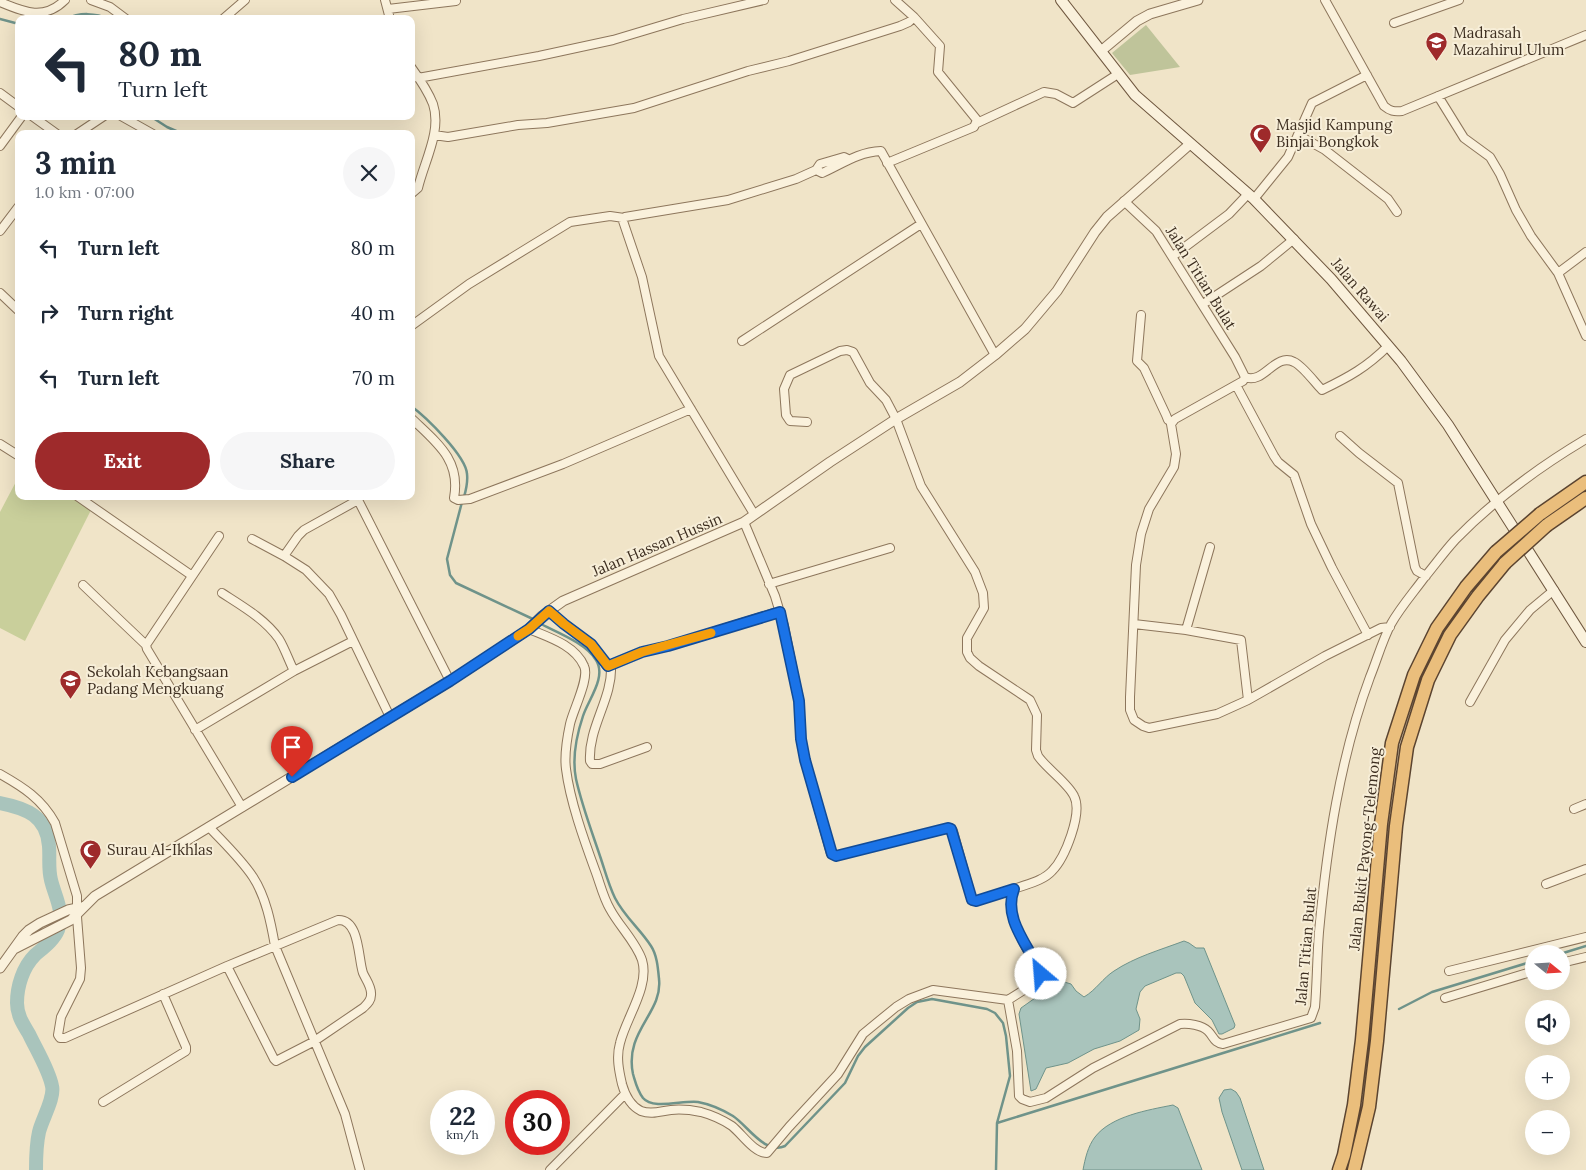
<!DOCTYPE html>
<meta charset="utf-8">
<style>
body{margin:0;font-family:Lora,serif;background:#f6f6f7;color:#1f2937;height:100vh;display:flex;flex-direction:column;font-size:19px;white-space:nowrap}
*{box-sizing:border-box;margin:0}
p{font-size:16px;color:#747a83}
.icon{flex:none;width:28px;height:28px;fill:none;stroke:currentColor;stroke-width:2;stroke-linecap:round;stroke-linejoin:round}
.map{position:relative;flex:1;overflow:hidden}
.panel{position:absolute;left:15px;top:130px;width:400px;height:370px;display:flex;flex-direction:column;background:#fff;border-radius:10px;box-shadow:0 5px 20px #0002}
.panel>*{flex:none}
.banner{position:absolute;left:15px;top:15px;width:400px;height:105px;border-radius:10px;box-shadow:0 5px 20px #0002;background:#fff;color:#1f2937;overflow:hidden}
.needle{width:32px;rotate:108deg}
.buttons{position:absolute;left:1525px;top:945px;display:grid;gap:10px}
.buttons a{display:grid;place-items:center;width:45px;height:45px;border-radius:50%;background:#fff;box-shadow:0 5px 20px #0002;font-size:25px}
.speed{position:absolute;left:430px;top:1090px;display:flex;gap:10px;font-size:25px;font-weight:700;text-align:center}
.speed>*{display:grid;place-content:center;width:65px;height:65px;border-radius:50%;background:#fff;box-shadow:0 5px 20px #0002;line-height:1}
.speed small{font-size:12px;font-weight:400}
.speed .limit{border:8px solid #d22;background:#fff;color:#111}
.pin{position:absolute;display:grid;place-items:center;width:42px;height:42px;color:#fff;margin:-51px -21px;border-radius:50% 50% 50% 0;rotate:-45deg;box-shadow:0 0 5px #0007}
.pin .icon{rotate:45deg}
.me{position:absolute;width:55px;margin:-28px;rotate:333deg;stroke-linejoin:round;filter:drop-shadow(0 0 4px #0008)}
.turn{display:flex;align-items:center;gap:18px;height:105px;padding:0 20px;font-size:22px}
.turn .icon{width:65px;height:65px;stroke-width:2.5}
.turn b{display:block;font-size:35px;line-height:42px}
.round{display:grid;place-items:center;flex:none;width:52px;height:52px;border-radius:26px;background:#f6f6f7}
.overview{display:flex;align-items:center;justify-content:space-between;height:85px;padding:0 20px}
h1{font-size:30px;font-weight:700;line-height:38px}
.action{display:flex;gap:10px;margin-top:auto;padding:10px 20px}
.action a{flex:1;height:58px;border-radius:30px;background:#9e2a2b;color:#fff;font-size:20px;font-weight:700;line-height:58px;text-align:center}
.action a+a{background:#f6f6f7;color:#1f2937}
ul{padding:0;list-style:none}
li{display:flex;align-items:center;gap:15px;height:65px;padding:0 20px}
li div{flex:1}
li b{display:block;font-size:19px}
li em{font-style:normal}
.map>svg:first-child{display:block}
.green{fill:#c9cf9b}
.cemetery{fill:#bfc49a}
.water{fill:#a9c4bc;stroke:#6f938a}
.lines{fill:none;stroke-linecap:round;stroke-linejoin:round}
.stream{stroke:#6f938a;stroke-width:2.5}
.river{stroke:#a9c4bc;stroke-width:14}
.minor-casing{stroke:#8d765c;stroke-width:10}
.tertiary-casing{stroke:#8d765c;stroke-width:11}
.secondary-casing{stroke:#6f573f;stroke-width:12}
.trunk-casing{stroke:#5b4430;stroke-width:15}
.minor{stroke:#faf1dc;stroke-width:8}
.tertiary{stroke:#faf1dc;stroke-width:9}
.secondary{stroke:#faf1dc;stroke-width:10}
.trunk{stroke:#eabe7c;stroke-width:12}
.trunk-bridge-casing{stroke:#5b4430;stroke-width:15;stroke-linecap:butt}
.trunk-bridge{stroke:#eabe7c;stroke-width:12}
.route-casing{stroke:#114b97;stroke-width:12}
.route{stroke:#1a73e8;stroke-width:9}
.slow{stroke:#f59e0b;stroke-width:9}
.labels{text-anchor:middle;stroke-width:4;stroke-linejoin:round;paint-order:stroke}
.poi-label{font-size:15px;fill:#3d2e20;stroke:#f7eed8;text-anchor:start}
.street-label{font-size:15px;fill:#3d2e20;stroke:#f7eed8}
</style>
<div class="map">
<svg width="1586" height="1170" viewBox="0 0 1586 1170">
<rect width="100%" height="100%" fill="#f0e4c8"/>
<path class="green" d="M19,476V496H69L91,510L25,641L0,628V512Z"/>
<path class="cemetery" d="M1146,25L1180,67L1130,75L1112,53Z"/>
<path class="water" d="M1184,941L1189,943L1196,948H1204L1235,1025L1234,1028L1222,1034H1219L1212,1020L1195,1003L1184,976L1181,973H1176L1145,986L1140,992L1136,1009L1140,1019L1139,1030L1120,1041L1094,1049L1068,1063L1046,1068L1036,1089L1031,1091L1019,1014L1021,1008L1045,991L1051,983L1061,981L1071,984L1076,991L1084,997C1096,990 1103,978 1114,971C1135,957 1160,950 1184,941Z
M1231,1089L1236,1092L1240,1098L1264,1170H1242L1222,1112L1219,1098L1224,1090Z
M1173,1105L1178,1108L1202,1170H1083C1085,1159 1088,1146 1095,1137C1111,1116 1148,1110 1173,1105Z"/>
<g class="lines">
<path class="stream" d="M0,19L19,24
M67,19C79,12 96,13 109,19
M150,116L167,127L183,134
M411,406C426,417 466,456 467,474C468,482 466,490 464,497
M462,502L447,559L450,575L456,583L535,620
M539,623C556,632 586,643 596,660C607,677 588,700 583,716C576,737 572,759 576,779C582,806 592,832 601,859C605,871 609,886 615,898C624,916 640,929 651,946C657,955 658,968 659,979C663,1013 624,1031 633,1074C636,1084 637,1090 643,1098C653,1110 683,1100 698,1102C709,1104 723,1110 733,1116C748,1126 765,1155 785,1146L845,1083L858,1056L865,1047L908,1008L917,1002L932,999L987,1009L995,1013L1003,1023L1006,1036L1010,1076L997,1123L996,1170
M1560,954L1586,946
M1399,1009L1432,992L1534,961
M997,1123L1320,1023"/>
<path class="river" d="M0,803C26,808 47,816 49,846C50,857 48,868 51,880C55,897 65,912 58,930C54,940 43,948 35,955C23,967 17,986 17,1003C17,1015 23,1024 29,1034C36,1049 49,1070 52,1086C55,1098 42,1119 39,1132C36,1145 36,1157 36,1170"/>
<defs>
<path id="minor" d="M91,0L110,7L126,19
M385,0L390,19
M1325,0L1384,106C1390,111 1394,112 1402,111L1586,35
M0,2C24,12 44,21 65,0
M388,9L456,1
M223,19L245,0
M1394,23L1459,0
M411,67C419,78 428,91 433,104C442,131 424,162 418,188L411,194
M418,78L539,56L613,40L683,19L764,0
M0,93L19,107
M1438,96L1464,138L1490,157L1500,174L1516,210L1531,236L1558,273L1586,336
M32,116L57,134
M121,116L153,134
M977,123L1044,92L1056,94L1073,103L1118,74
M77,134L104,116
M434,135L448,137L518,125L547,123L634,108L748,71L789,61L900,26L909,22L914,17
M1298,135L1325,150L1388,199L1397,212
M0,146L22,116
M887,163L974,127L977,120L938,72L940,46L914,17L895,0
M816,170L820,164L844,157L848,159
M1254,199L1288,157L1312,103L1367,75
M1124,201L1156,231L1235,357L1245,377
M0,231L19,206
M1173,256L1229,214L1248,194
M1558,273L1586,252
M0,293L19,311
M1203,304L1261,266L1294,239
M1141,315L1137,361L1144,368L1166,415L1168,420L1172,422
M411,326L469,284L570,222L610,216L624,218
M742,341L921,224
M1245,377L1243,381L1175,419L1171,424L1176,454L1174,467L1149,509L1141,534L1136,565L1130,697V710L1134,720L1143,726L1149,728L1217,714L1248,700L1325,656L1381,628L1390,627
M1245,377C1264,385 1275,352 1294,362C1303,366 1315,383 1322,390C1349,377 1367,367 1388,346
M1236,385L1274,456L1278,462L1294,475L1311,524L1332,568L1368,635
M411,418C437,443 461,460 454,498L458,500L470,499L563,464L691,409
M1340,436L1359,453L1398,483L1415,567L1417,571L1426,576
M0,444L19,456
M77,496L191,575
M356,496L450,681
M754,514L659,356L642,277L623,221L625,217L728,200L796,179L816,170L822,173C842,164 858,152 881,151L995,355
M744,522L775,596L784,626L799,701L801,739L805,760L831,854L836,856L950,828L953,831L972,900L976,901L1014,889
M252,539L284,556L306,570L329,594L341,615L390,717
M284,556L298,536L304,530L358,500
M769,584L890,548
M83,585L146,645L147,649L242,807
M222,593C242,606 265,619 279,639C285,649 289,661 294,671
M549,611L564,624L591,644L607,666L642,652L668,646L780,611
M1134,624L1186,630L1241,640L1248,700
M529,629C548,637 575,645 584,666C590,678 573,710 570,724C567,738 564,754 566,769C570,801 584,840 595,870C600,883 603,897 610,909C619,926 636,942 642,960C650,986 626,1018 620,1043C616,1057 619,1071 622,1084C625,1095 631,1106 641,1111C652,1115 661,1111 671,1110C681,1109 691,1110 701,1112C712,1115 723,1120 732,1126C742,1134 754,1153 767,1153L789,1127L838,1074L863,1034L896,1007L909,999L933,990L1008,1000L1038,981L1040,977V972C1027,948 1004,917 1014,889C1027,884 1043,881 1052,871C1065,858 1083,813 1074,796C1068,783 1047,769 1038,756L1036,750L1037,715L1030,700L979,666L970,658L967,652V638L984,608L983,593L975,572L921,486L896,419L886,400L870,383L853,352L847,350L840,351L790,375L784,389L786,415L790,421L807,422
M1186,630L1210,547
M146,645L219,536
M611,665C613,698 588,727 590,761L592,764H600L647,747
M1470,702L1505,640L1530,610L1554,590
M195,730L294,671L353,641
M0,774C23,787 42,799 55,823L77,896V917L81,968L80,979L61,1017L58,1035L60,1038H65L227,966L338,920C360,919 358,959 363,973C366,980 372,987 371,995C371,1001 367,1004 363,1008L313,1042L276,1061L274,1059L227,966
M1574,809L1586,804
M209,827C224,843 241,859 253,877C266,897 271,923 275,946L345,1114L360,1170
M1546,884L1586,869
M1561,963L1586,957
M1449,971L1586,937
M1445,998L1534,971
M1008,1000L1017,1051L1019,1096L1022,1099L1030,1102L1046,1098L1093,1068L1180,1024C1188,1023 1202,1025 1208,1031C1214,1037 1214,1043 1223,1044L1311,1018L1315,1007C1317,982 1317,957 1319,932C1327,845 1340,758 1370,677C1377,660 1382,641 1391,624C1400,608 1413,593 1424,578C1434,566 1444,552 1455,540C1493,501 1539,467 1586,439
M103,1102L186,1051V1047L163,994
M550,1170L625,1094"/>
<path id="tertiary" d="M1101,51L1137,21L1150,14L1198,0
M14,949L71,920L95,896L450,681L529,629L542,616L563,601L744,522L830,462L896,419L960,382L995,355L1025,329L1057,291L1095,232L1107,217L1190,144
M0,968L23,936L29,930L40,923L68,910L82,907"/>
<path id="secondary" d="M1061,0L1135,95L1254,199L1331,279L1401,361L1448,425L1586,642"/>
<path id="trunk" d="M1540,514L1586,482
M1547,525L1586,498
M1339,1170L1344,1155L1354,1105L1362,1040L1381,824L1392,743L1414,675L1437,628L1466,587L1496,552
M1354,1170L1369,1107L1377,1041L1396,826L1407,747L1428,680L1450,635L1478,596L1505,563"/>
</defs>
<use href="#minor" class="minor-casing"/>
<use href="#tertiary" class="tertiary-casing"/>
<use href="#secondary" class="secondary-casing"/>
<use href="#trunk" class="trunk-casing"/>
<use href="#minor" class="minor"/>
<use href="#tertiary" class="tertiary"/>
<use href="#secondary" class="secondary"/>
<use href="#trunk" class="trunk"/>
<defs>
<path id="trunk-bridge" d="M1496,552L1540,514
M1505,563L1547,525"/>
</defs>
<use href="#trunk-bridge" class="trunk-bridge-casing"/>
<use href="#trunk-bridge" class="trunk-bridge"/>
</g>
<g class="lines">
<defs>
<path id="route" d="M292,777L450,681L529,629L549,611L564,624L591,644L608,666L642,652L668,646L780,612L799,701L801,739L805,760L832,854L836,856L948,828L951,829L972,900L976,901L1014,889C1002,920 1031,948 1041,974"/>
</defs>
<use href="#route" class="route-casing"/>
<use href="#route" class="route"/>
<path class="slow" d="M518,636L529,629L549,611L564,624L591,644L608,666L642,652L711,633"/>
</g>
<defs>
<symbol id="school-pin" viewBox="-11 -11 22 30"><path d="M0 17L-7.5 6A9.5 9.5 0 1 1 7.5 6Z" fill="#9e2a2b" stroke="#f7eed8"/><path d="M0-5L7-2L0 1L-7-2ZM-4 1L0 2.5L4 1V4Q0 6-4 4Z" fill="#fff"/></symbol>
<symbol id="mosque-pin" viewBox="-11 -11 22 30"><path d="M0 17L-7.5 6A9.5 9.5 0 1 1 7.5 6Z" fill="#9e2a2b" stroke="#f7eed8"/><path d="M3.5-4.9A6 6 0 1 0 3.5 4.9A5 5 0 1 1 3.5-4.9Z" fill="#fff"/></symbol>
</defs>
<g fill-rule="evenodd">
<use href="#school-pin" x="1424" y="30" width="25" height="34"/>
<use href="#mosque-pin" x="1248" y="122" width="25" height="34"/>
<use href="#school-pin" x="58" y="668" width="25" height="34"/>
<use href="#mosque-pin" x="78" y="838" width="25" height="34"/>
</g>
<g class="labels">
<g class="poi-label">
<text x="1453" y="38">Madrasah<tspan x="1453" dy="17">Mazahirul Ulum</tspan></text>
<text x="1276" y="130">Masjid Kampung<tspan x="1276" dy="17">Binjai Bongkok</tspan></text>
<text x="87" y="677">Sekolah Kebangsaan<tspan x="87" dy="17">Padang Mengkuang</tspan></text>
<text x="107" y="855">Surau Al-Ikhlas</text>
</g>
<g class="street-label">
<text transform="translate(1201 278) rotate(58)" y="5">Jalan Titian Bulat</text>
<text transform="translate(1360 290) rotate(49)" y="5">Jalan Rawai</text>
<text transform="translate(657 545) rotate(-23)" y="5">Jalan Hassan Hussin</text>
<text transform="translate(1365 849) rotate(-84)" y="5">Jalan Bukit Payong-Telemong</text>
<text transform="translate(1306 946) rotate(-85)" y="5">Jalan Titian Bulat</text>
</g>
</g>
</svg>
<div class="buttons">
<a><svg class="needle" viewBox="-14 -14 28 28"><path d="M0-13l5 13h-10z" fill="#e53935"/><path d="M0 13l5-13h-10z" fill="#747a83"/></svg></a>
<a><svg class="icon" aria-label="sound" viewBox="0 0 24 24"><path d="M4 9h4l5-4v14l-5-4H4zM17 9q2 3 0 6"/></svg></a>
<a>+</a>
<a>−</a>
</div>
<div class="speed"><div>22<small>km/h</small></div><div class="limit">30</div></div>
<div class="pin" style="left:292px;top:777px;background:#d93025"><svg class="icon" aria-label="arrive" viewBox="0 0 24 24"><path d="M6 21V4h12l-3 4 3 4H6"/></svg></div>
<svg class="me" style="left:1041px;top:974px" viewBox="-20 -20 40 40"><circle r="19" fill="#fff"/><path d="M0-13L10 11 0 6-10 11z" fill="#1a73e8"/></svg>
<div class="banner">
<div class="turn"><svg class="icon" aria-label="left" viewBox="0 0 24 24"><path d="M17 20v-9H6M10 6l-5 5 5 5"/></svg><div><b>80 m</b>Turn left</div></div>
</div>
<section class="panel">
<div class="overview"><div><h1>3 min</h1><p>1.0 km · 07:00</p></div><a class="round"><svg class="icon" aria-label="close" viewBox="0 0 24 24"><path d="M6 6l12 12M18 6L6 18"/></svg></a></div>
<ul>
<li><svg class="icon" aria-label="left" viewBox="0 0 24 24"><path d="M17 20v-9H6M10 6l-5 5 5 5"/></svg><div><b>Turn left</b></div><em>80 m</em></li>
<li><svg class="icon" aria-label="right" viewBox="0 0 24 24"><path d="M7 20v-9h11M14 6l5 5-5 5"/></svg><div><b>Turn right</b></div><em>40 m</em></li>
<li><svg class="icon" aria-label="left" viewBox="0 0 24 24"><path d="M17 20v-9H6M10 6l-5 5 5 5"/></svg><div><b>Turn left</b></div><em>70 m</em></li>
</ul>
<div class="action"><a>Exit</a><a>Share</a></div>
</section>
</div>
